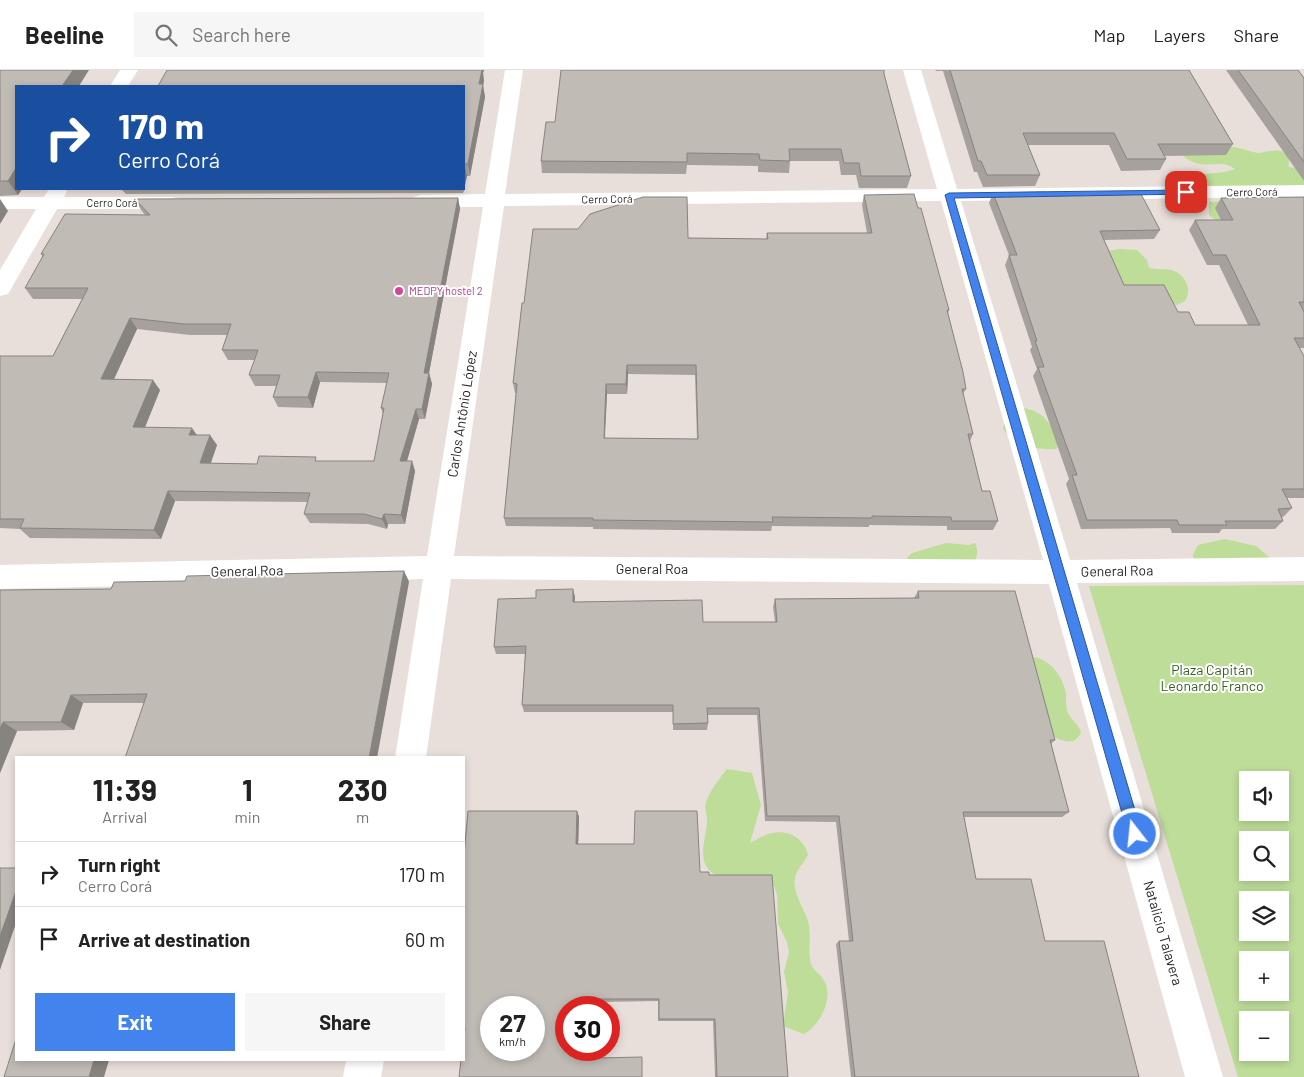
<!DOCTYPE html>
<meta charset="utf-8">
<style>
body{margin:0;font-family:Barlow,sans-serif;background:#f6f6f6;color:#222;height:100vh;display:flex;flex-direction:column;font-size:19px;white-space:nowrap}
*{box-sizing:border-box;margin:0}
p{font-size:16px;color:#767676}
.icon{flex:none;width:28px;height:28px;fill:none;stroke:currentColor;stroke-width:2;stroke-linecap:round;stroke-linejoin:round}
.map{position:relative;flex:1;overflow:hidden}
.sheet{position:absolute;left:15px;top:686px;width:450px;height:305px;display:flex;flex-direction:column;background:#fff;border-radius:0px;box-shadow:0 2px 8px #0003}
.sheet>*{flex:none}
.banner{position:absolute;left:15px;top:15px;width:450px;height:105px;border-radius:0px;box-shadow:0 2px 8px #0003;background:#1a4fa0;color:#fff;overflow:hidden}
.tools{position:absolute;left:1239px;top:701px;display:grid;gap:10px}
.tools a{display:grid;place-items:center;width:50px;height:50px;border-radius:0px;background:#fff;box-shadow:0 2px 8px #0003;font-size:25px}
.speed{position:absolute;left:480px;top:926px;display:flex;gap:10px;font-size:25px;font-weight:700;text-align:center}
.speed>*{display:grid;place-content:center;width:65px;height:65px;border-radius:50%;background:#fff;box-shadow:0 2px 8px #0003;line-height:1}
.speed small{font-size:12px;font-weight:400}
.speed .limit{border:8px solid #d22;background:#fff;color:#111}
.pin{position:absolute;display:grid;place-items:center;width:42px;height:42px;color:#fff;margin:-21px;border-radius:10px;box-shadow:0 2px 8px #0006}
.me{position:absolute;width:55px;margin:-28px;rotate:344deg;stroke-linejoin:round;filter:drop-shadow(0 0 4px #0008)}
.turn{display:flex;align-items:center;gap:18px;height:105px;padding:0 20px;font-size:22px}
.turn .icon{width:65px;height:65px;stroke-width:2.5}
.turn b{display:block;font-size:35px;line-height:42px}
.eta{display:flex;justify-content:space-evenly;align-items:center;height:85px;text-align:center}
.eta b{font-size:30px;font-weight:700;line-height:35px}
.button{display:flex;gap:10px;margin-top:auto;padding:10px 20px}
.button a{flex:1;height:58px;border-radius:0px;background:#4383ed;color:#fff;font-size:20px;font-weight:700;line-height:58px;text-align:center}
.button a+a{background:#f6f6f6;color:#222}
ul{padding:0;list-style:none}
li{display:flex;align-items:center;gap:15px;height:65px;padding:0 20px;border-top:1px solid #e0e0e0}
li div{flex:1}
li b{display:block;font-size:19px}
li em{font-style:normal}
header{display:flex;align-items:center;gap:30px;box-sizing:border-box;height:70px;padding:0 25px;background:#fff;border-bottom:1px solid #e0e0e0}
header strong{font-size:24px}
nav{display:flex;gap:28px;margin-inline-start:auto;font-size:18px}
.search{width:350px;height:45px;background:#f6f6f6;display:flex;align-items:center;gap:12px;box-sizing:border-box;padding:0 18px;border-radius:0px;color:#767676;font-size:19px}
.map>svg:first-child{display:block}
.green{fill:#bddd99;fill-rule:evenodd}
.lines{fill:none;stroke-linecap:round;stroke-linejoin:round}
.minor{fill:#fff;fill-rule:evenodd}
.wall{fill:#a6a19c;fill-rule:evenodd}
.shaded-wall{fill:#87837f}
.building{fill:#c1bbb5;stroke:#87837f;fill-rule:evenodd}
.route{fill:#4383ed;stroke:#2c559a}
.hotel-dot{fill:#d1479c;stroke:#fff;stroke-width:2}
.labels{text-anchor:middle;stroke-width:4;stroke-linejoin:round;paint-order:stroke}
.far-street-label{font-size:11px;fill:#272727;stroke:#fff}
.far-hotel-label{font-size:11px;fill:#b23c85;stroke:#fff;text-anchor:start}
.street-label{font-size:14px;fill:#272727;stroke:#fff}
.park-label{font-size:14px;fill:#375e1e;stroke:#fff}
</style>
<header>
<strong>Beeline</strong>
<div class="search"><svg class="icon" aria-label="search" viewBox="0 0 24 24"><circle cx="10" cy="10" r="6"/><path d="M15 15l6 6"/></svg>Search here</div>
<nav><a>Map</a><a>Layers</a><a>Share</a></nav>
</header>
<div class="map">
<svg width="1304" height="1007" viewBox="0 0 1304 1007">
<rect width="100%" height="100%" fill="#e9dfda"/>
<path class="green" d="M1234,77C1242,78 1250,82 1258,83C1264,83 1286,74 1289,90C1289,93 1288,95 1289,97L1304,100V125H1269L1271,128L1284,130L1217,151L1209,145V132L1240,130L1247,127L1207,118L1196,114L1190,108C1203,101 1221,105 1235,99C1217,86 1203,105 1180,83Z
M1119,179L1137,180L1147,190L1149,198C1157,200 1166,198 1174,201C1186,206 1192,219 1185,231L1177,235L1170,233L1121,216L1102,182Z
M1021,338C1045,340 1052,356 1060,375L1056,379C1048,379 1039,379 1032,377C1022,374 1017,366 1007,364L1003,359L1006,346Z
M1225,469L1256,476L1269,487V499L1195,494L1193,485L1198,475Z
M946,473L969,475L975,473C980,483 975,491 971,502L904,491L912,483Z
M1304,515V1007H1238L1089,516ZM1248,710H1280V742H1248ZM1248,770H1280V802H1248ZM1248,830H1280V862H1248ZM1248,890H1280V922H1248ZM1248,950H1280V982H1248Z
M1034,587C1051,590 1063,607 1066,624C1066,629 1066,638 1068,643C1072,651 1079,654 1081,663C1074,678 1058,670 1047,662L1030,592Z
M727,699L752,703L761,735L750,773C756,770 762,766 768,764C786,758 804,767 808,785C804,793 796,800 795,808C792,825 806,840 809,855C811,866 808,884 811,894C813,901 822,905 825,912C833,930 820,955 804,964L783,956L788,922L784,902L789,882L787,872L778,854L777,825L774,816L718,806C694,795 706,771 707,751C707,744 704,738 706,732C711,719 719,709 727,699Z"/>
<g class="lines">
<path class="minor" d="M120,0H138L128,16H110Z
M505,0H523L505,124L937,119L903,0H921L957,119L1304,115V127L961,131L1070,490L1304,487V511L1077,513L1223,1007H1185L1049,514L451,509L426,688H395L423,509L0,519V495L427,486L483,137H421L414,135L411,131L414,127L421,125L485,124ZM941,131L1043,490L454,486L504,136Z
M49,119H65L67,121L64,127H173L180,129L183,133L180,137L173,139H57L8,224L0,226V200L36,139H0V127H44Z
M346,990H384L381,1007H343Z"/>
</g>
<path class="wall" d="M0,0L16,16V119H22L18,125L0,126Z
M167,0H484L483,3L484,11L483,15L485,27L470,106H467L463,123L126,124L121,119H464V16Z
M935,0H1189L1233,74L1226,85L1164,86L1166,89L1160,100L1121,101L1109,75H1028L1040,105L1035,116L983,117L977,102H974L943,1H936Z
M1226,0H1298L1304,8V111Z
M884,4L911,106L907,118H859L856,105H841L839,91H790L789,103L758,102V96L687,95L686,104L542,103L541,91L555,52Z
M993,123L1046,125L1160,160L1154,169L1104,170L1124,215L1178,242L1195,255H1248L1219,195H1207L1189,160L1195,150H1221L1215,138L1221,128L1304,127V278H1299L1304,286V428H1287L1292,438L1283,447H1282L1283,451L1275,459H1222L1219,463H1172L1170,458L1081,459L1066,414L1069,409L1033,306L1037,299L1030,280L1032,277L1005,195L1009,185L989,133Z
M864,125L918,138L949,240L948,243L966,319L963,324L973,364L970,371L982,421L998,451L993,460H947V456L869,455V457L772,456L771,461L593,459V457L506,456L504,448L516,323H515L513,313L688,168L766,169L767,163H867L862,135ZM628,304L695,305L697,369L605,368L607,324H627Z
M458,128L460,139L429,303L432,314L425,349H419L407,391H412L415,401L405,454H388L387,459L368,454L310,453L304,444L308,432L175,431L161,469L30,468L20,459L0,458V286H53L82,229H33L25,218L43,187L41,184L145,145L141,140L135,129ZM137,259L190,265H227L222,280L228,290H255L249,305L255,316H276L273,327L278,337L313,338L320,312L387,313L381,338L383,344L374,391H318L257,394L211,393L217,375L197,365L145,357L160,320L114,309Z
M404,501L409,512L144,633H83L74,660L17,661L0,703V520L111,519L185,511Z
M918,521L1055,670L1051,674L1069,742L1062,747H964L976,809L1045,871L1139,1007H851L836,874L839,871H849L836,752L765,751L757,645H708V653L707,660H673V642H524L522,635L525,584H496L494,577L536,528L575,527L574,532L703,552H775L773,537L775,529L914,528Z
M577,741L579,747L578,774L700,802L709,805L788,1007H715L713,951H658V931L600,932L599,988L642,1007L464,960V784Z"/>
<path class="shaded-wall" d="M73,0H89L79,16H62Z
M480,0H484L483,3L484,11L483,15L485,27L470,106L468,94L479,14Z
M464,94L467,106L463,123V119H464Z
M16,98V119H22L18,125L8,111Z
M458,128L460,139L429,303L432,314L425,349L422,339L424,303Z
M0,129L8,141L0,154Z
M130,248L137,259L109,320L101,309Z
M627,295L628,304L627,324L626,314Z
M316,302L320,312L313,338L308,327Z
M153,310L160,320L141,367L133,357Z
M606,314L607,324L604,377V368Z
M416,339L419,349L404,401L400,391Z
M192,358L199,368L189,365Z
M210,365L217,375L207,403L200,393Z
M412,391L415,401L405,454L401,445Z
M168,421L175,431L161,469L154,460Z
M384,444L388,454L387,459L382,449Z
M404,501L409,512L377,688H369Z
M573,519L575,527L574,540L573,532Z
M71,625L83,633L74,660L61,652Z
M3,652L17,661L0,703V659Z
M577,741L579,747L578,780L576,774Z
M16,821V853L0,900V866Z
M94,990H109L104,1007H89Z"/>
<path class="building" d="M0,0H73L62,16H16V98L8,111H0Z
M167,0H482L479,14H483L468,94H464V97V16H158Z
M561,0H884V4L911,106H861L859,93H844L841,79H789L790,91L760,90L759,84L687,83V92L541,91L546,52H555Z
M950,0H1189L1233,74H1158L1166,89H1127L1114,63H1023L1040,105H987L981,91H978Z
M1238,0H1298L1304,8V92Z
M1045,122L1046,125L1141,124L1160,160L1100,161L1124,215H1164L1178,242H1189L1195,255H1260L1226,185H1213L1195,150H1233L1221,128L1304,127V232H1299L1304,242V268H1294L1304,286V419H1282L1292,438L1278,439L1283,451H1225L1227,455H1179L1177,450H1087L1072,405H1077L1038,297H1044L1035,271H1037L1009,185H1017L993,123Z
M914,124L918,138H921L949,240H947L963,302L966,319H962L973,364H968L982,421H990L998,451H952L951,447L872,446V448L772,447L773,452L593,450V448H504L517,314L513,313L522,233H524L533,159H578L590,144L643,127H687L688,168L768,169L767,163H872L864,125ZM627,295H696L698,369L604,368L606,314H626Z
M458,128L424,303H429L422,339H416L400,391H412L401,445L384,444L382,449L364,444H304L310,423L168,421L154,460L20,458L24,449H0V286H53L88,218H25L44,184H41L65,144L150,145L135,129ZM130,248L184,254H231L222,280H258L249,305H280L273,327H308L316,302L389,303L381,338H384L374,391H315L316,387L259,386L257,394L200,393L210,365H189L192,358L133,357L153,310L101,309Z
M404,501L369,688H125L147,624L71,625L61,652H3L0,659V520L111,519L114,512L185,511L187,506Z
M573,519V532L702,530L703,552H777L775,529L919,528L918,521H1015L1055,670H1050L1069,742H963L976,809H1031L1045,871H1104L1139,1007H855L839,871H853L839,746H767L759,638H707L708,653L673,654V635H522L526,576L494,577L498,529L536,528V520Z
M468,741H577L576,774H634L635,741H697L700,802H709V805H772L788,1007H717L715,949H659V929H598V938H566V980H597V988L642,987V1007H459L461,990H464V966L465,958H464V784ZM491,938H534V980H491Z
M0,798H16V821L0,866Z
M16,969V990H94L89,1007H4Z"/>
<path class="route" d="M1186,120L1189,121V124L954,128L1142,764L1140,768L1135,770L1130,768L1128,764L945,125L949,123Z"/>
<circle class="hotel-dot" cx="399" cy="221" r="5"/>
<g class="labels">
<g class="far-street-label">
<text transform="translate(1252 122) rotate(-1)" y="4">Cerro Corá</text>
<text transform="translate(607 129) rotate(-1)" y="4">Cerro Corá</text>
<text x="112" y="137">Cerro Corá</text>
</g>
<g class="far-hotel-label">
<text x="409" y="225">MEDPY hostel 2</text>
</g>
<g class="street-label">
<text transform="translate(462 344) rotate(-81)" y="5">Carlos Antônio López</text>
<text x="652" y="504">General Roa</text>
<text transform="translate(247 501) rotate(-1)" y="5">General Roa</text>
<text transform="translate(1117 501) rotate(-1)" y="5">General Roa</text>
<text transform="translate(1163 863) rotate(74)" y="5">Natalicio Talavera</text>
</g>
<g class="park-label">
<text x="1212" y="605">Plaza Capitán<tspan x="1212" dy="16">Leonardo Franco</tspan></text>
</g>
</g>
</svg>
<div class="tools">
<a><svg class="icon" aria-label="sound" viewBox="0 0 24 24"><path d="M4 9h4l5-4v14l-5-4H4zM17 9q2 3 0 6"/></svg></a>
<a><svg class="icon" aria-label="search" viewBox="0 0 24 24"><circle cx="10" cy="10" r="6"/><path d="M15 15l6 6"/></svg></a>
<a><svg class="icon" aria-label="layers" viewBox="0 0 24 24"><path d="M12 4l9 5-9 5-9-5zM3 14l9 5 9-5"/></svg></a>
<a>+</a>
<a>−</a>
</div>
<div class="speed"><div>27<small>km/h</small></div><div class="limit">30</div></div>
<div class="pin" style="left:1186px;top:122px;background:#d93025"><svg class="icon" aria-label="arrive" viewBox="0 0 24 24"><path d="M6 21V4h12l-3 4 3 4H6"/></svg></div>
<svg class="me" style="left:1135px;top:764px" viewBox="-20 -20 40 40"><circle r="17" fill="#4383ed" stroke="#fff" stroke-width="3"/><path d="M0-11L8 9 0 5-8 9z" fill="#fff"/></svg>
<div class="banner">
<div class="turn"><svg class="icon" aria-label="right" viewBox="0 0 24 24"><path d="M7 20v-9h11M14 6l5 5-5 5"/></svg><div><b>170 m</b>Cerro Corá</div></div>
</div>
<section class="sheet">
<div class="eta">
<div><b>11:39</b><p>Arrival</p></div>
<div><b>1</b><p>min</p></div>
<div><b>230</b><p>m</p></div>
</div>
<ul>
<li><svg class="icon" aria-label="right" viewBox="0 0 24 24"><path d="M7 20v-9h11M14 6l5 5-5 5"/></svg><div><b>Turn right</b><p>Cerro Corá</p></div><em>170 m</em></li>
<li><svg class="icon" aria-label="arrive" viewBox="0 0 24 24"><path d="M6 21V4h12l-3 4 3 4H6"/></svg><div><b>Arrive at destination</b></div><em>60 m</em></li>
</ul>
<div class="button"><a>Exit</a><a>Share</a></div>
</section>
</div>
